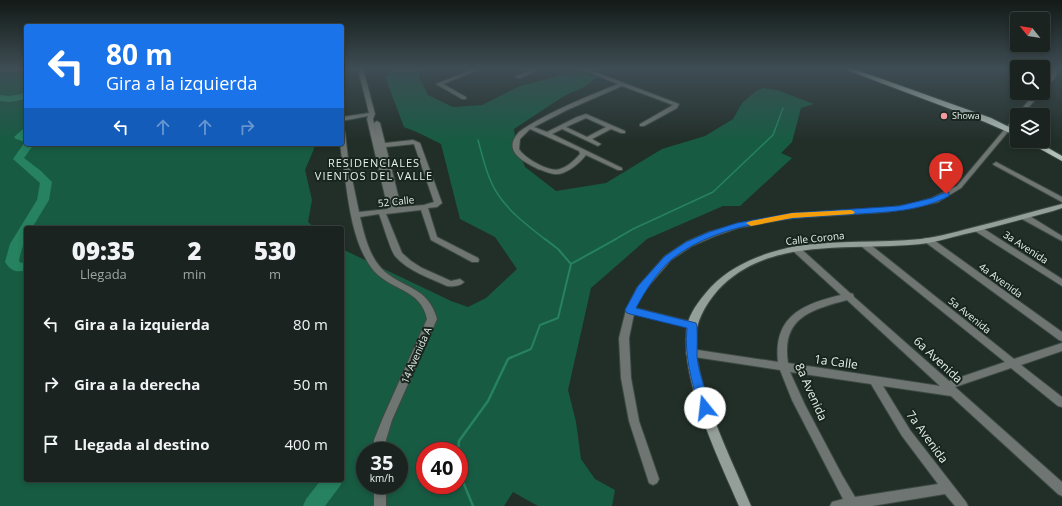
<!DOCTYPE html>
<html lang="es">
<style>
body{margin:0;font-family:"Open Sans",sans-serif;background:#272f2c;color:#f1f3f6;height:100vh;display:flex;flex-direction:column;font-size:15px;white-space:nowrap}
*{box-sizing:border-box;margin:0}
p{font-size:13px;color:#9fa4a4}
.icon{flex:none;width:22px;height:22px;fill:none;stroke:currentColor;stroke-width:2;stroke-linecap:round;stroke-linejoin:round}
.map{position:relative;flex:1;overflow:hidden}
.side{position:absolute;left:24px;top:226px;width:320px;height:256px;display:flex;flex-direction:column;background:#1a231f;border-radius:4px;box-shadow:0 2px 6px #0003,0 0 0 1px #38403d}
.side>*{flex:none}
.banner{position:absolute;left:24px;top:24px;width:320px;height:122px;border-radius:4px;box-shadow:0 2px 6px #0003,0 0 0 1px #38403d;background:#1a73e8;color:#fff;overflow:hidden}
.needle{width:26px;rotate:300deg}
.fabs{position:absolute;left:1010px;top:12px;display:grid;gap:8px}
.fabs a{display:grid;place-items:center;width:40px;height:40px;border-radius:4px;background:#1a231f;box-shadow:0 2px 6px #0003,0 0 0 1px #38403d;font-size:20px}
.speed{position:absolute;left:356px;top:442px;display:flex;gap:8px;font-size:20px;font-weight:700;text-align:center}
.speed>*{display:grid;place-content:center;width:52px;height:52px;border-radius:50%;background:#1a231f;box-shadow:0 2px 6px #0003,0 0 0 1px #38403d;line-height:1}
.speed small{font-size:10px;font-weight:400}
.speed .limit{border:6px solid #d22;background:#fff;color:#111}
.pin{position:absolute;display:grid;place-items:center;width:34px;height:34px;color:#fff;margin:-41px -17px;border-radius:50% 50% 50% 0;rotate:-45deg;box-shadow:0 0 4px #0007}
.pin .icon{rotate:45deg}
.me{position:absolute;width:44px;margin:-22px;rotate:344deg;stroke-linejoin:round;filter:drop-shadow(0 0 3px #0008)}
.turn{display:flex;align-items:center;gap:14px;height:84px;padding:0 16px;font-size:18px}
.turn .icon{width:52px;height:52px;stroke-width:2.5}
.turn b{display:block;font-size:28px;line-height:34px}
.lanes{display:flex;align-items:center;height:38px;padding:0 16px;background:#0003;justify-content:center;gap:20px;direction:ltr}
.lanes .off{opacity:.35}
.eta{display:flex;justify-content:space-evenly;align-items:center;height:68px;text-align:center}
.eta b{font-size:24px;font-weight:800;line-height:28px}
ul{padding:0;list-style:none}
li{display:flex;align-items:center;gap:12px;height:60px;padding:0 16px}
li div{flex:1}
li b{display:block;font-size:15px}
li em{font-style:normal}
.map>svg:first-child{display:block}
.green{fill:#185b43;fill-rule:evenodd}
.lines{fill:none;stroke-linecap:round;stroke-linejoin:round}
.stream-far2{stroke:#268261;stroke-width:1.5}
.stream-far1{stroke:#268261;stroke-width:2}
.stream{stroke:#268261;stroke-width:2.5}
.river{fill:#268261;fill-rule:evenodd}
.street-casing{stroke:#3d4a44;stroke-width:2}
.secondary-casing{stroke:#3d4a44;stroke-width:2}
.primary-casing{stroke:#3d4a44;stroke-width:2}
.street{fill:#6f7572;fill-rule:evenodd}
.secondary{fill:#959f9a;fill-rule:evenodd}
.primary{fill:#b2c0b9;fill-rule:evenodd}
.route{fill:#1a73e8;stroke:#114b97}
.slow{fill:#f59e0b}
.poi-dot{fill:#f49aa1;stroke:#18251f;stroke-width:1.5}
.labels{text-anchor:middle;stroke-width:4;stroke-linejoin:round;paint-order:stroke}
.far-poi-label{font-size:9px;fill:#e6efea;stroke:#18251f;text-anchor:start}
.street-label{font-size:10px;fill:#e6efea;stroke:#18251f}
.neighbourhood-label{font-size:11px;letter-spacing:1px;fill:#e6efea;stroke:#18251f}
.near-street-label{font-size:12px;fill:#e6efea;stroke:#18251f}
</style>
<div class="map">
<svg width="1062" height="506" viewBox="0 0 1062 506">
<rect width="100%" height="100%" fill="#222f29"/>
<path class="green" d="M0,69H26V144H316L305,170L312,200L308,222L315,228H26V480H342V249L451,301L468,307L486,298L517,269L495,237L460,219L441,144L419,133L404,127L385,77L393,69H419V77L428,95L453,107L482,105L520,86L558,76L576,70L598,77L586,86L564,96L514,129L516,145L525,167L556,191L606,183L662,149L705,136L733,119L742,103L756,91L763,88L777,90L814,104L801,108L792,142L781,153L792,158L740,206H723L647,239L591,288L568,390L576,422L581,459L595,479L615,490L612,506H538L513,492L504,506H0ZM365,451H399V485H365ZM425,451H459V485H425Z"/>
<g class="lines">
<path class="stream-far2" d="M478,140C483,158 487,177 497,193C509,212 528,226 546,240
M614,240L633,229L713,192L773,135L783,108"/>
<path class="stream-far1" d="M545,239L558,249L571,264
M510,358L531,349L540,325L558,318L571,264L616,239"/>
<path class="stream" d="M458,451L459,441L488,401L508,359L512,357
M459,472L473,506"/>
<path class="river" d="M26,93V99L10,102L0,101V95L10,96Z
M26,128V144H34L24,158L41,171L52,182L49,200L32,228H26C26,239 21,250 19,261L21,263L26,262V270C16,273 11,271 5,262L10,244L37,200L40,183L13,159L25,142L16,139L14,137L23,129Z
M342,479L343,480L340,486L325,506H303L306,499L321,480H342Z"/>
<defs>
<path id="street" d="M358,69H363L375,114L373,119L377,137L374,123L377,121L380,123L385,143L413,140L420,143L442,203L437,207L428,208L437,237L478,258L479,260L478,262H472L431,240L421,210L386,214L402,253L411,261L422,268L451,281L460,279L464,282C461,286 452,287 447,286C430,278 408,271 395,256C390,249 383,224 379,214L360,217C364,234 369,255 381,268C401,289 428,285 437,319L392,420L386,440L385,451H373L374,440L382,420L427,319C421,289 392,291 374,271C353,246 348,201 344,169L347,167L350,169L359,212L388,209L367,119L368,116L342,121V117L369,113ZM414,144L434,202L424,205L401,207L386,147Z
M474,69H481L443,84L466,97V99H462L436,84Z
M532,69H539L520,78L515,77Z
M580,69H587L679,104L677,108L644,126H640V124L673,105L622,86L567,110L534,127L547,132L577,117L586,114L625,131V133H621L611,129L592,139L601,144L598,146L562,129L552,134L622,168V170H618L586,155C580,163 569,172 559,174C551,175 545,171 538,169C522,161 502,151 519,132C525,127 533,123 540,119C565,105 591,95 618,84ZM586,118L606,127L587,137L566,127ZM530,129L579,151L580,154C575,160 567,167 560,169C550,173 524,158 519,149L520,139Z
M1051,69H1056V76L1045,89L1043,90V85L1051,76Z
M1035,93H1041L1022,115H1017V121L961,188L938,202L912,208L886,212L792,218L738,228L715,236L692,246L671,260L645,290L635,308L692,322L695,323L697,325L695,327L692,328L634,314L629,338L631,378L639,421L659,479L657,483L653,485L649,483L629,421L621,378L619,338L626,310L637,288L665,256L686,242L709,232L737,224L792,214L886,208L912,204L932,198L957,186Z
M342,130L345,132L348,159L345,161L342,159L340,144H342Z
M996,162L1062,197V202L994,165L993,164Z
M1022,215H1028L1062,236V241L1022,219L1021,217Z
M975,227H981L1062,279V286L975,231L974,229Z
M925,238H931L1062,332V341L1059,340L925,242L924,240Z
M861,242H867L1014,359L1062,343V351L1021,365L1062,397V407L1058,406L1011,368L955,387L1062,482V496L1058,494L951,396L883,386L910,430L966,502L968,506H955L945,494L872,506H830L832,502L843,499L792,400L780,370L688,356L686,353L688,350L691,349L778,362C773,316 803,304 841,295L793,251L792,249L793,247H799L850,293L853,294L854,297L949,381L1005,362L861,246L860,244ZM847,300L940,386L788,363C781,318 810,310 847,300ZM790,372L871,384L902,436L938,484L855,497L842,475L805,405Z
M374,485H386V506H374Z"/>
<path id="secondary" d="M1062,204V208L1053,211C1027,218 1001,225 974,232C959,235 944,240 928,243C858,253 771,233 718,290C705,305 696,321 695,341C695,353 698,365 701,377C712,422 733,463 751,506H739C719,460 676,372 688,322C692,309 703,296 711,287C734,263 766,252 797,246C838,240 880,243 921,239C938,237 955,232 971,228C1002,220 1032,212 1062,204Z"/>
<path id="primary" d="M844,69H854L991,118L1017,131V136L985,122Z
M1026,141H1036L1062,156V161Z"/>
</defs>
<use href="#street" class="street-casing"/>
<use href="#secondary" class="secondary-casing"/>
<use href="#primary" class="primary-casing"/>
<use href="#street" class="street"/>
<use href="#secondary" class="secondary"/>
<use href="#primary" class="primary"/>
</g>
<linearGradient id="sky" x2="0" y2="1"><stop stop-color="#131a17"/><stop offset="0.49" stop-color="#3e4d54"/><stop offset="1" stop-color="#3e4d54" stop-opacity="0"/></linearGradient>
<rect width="1062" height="140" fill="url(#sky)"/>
<path class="route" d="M946,192H949V196C921,211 889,212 858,214C796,218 723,219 672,259C658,271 645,291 636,308L696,323C698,327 697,349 697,357C699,374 706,392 711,408L709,412L705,414L701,412L699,408C692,381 684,356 687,328L630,314L627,313L625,310L638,286L665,256L686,242L709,232L737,223L792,213L899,206L932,198Z"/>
<path class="slow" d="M851,210L855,212L853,214L792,218L751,226L746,223L751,221L792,213Z"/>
<circle class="poi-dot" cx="944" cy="116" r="4"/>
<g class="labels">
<g class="far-poi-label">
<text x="952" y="119">Showa</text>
</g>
<g class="street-label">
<text transform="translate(396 201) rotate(-6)" y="4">52 Calle</text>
<text transform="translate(815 238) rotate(-6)" y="4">Calle Corona</text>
<text transform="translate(1026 247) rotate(33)" y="4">3a Avenida</text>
<text transform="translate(1001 280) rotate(36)" y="4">4a Avenida</text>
<text transform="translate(970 315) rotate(39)" y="4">5a Avenida</text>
<text transform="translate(416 355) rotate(-66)" y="4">14 Avenida A</text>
</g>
<g class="neighbourhood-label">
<text x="374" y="167">RESIDENCIALES<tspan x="374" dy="13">VIENTOS DEL VALLE</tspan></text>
</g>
<g class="near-street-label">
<text transform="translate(938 360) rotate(43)" y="4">6a Avenida</text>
<text transform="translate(836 362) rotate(8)" y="4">1a Calle</text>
<text transform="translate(811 392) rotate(66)" y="4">8a Avenida</text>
<text transform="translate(927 437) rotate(54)" y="4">7a Avenida</text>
</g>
</g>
</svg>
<div class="fabs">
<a><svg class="needle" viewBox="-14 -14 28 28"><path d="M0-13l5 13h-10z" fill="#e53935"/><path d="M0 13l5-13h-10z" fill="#9fa4a4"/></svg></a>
<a><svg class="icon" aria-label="search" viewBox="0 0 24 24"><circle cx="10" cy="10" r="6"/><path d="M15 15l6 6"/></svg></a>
<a><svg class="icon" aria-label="layers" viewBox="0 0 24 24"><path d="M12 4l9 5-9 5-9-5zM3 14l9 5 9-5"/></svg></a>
</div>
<div class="speed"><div>35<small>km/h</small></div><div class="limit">40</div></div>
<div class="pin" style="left:946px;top:194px;background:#d93025"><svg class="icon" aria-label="arrive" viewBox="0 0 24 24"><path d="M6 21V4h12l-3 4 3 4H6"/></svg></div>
<svg class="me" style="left:705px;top:408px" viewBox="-20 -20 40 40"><circle r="19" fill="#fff"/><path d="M0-13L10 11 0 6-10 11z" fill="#1a73e8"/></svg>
<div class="banner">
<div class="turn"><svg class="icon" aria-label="left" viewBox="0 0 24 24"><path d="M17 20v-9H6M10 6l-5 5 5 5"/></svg><div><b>80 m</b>Gira a la izquierda</div></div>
<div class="lanes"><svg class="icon" aria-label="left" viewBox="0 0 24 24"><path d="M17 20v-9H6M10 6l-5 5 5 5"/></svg><svg class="icon off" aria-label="ahead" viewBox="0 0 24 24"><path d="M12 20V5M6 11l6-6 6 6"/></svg><svg class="icon off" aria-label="ahead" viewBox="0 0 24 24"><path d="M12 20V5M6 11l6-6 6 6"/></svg><svg class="icon off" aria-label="right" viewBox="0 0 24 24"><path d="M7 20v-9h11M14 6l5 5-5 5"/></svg></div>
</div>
<section class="side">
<div class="eta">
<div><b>09:35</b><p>Llegada</p></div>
<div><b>2</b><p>min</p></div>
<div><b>530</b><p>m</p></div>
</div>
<ul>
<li><svg class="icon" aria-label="left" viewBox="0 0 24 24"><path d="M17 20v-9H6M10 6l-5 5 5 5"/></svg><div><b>Gira a la izquierda</b></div><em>80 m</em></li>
<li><svg class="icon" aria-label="right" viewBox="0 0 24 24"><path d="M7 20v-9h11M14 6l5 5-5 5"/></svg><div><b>Gira a la derecha</b></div><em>50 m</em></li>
<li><svg class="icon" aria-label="arrive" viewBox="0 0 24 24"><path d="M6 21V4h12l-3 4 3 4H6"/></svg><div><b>Llegada al destino</b></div><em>400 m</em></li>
</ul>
</section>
</div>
